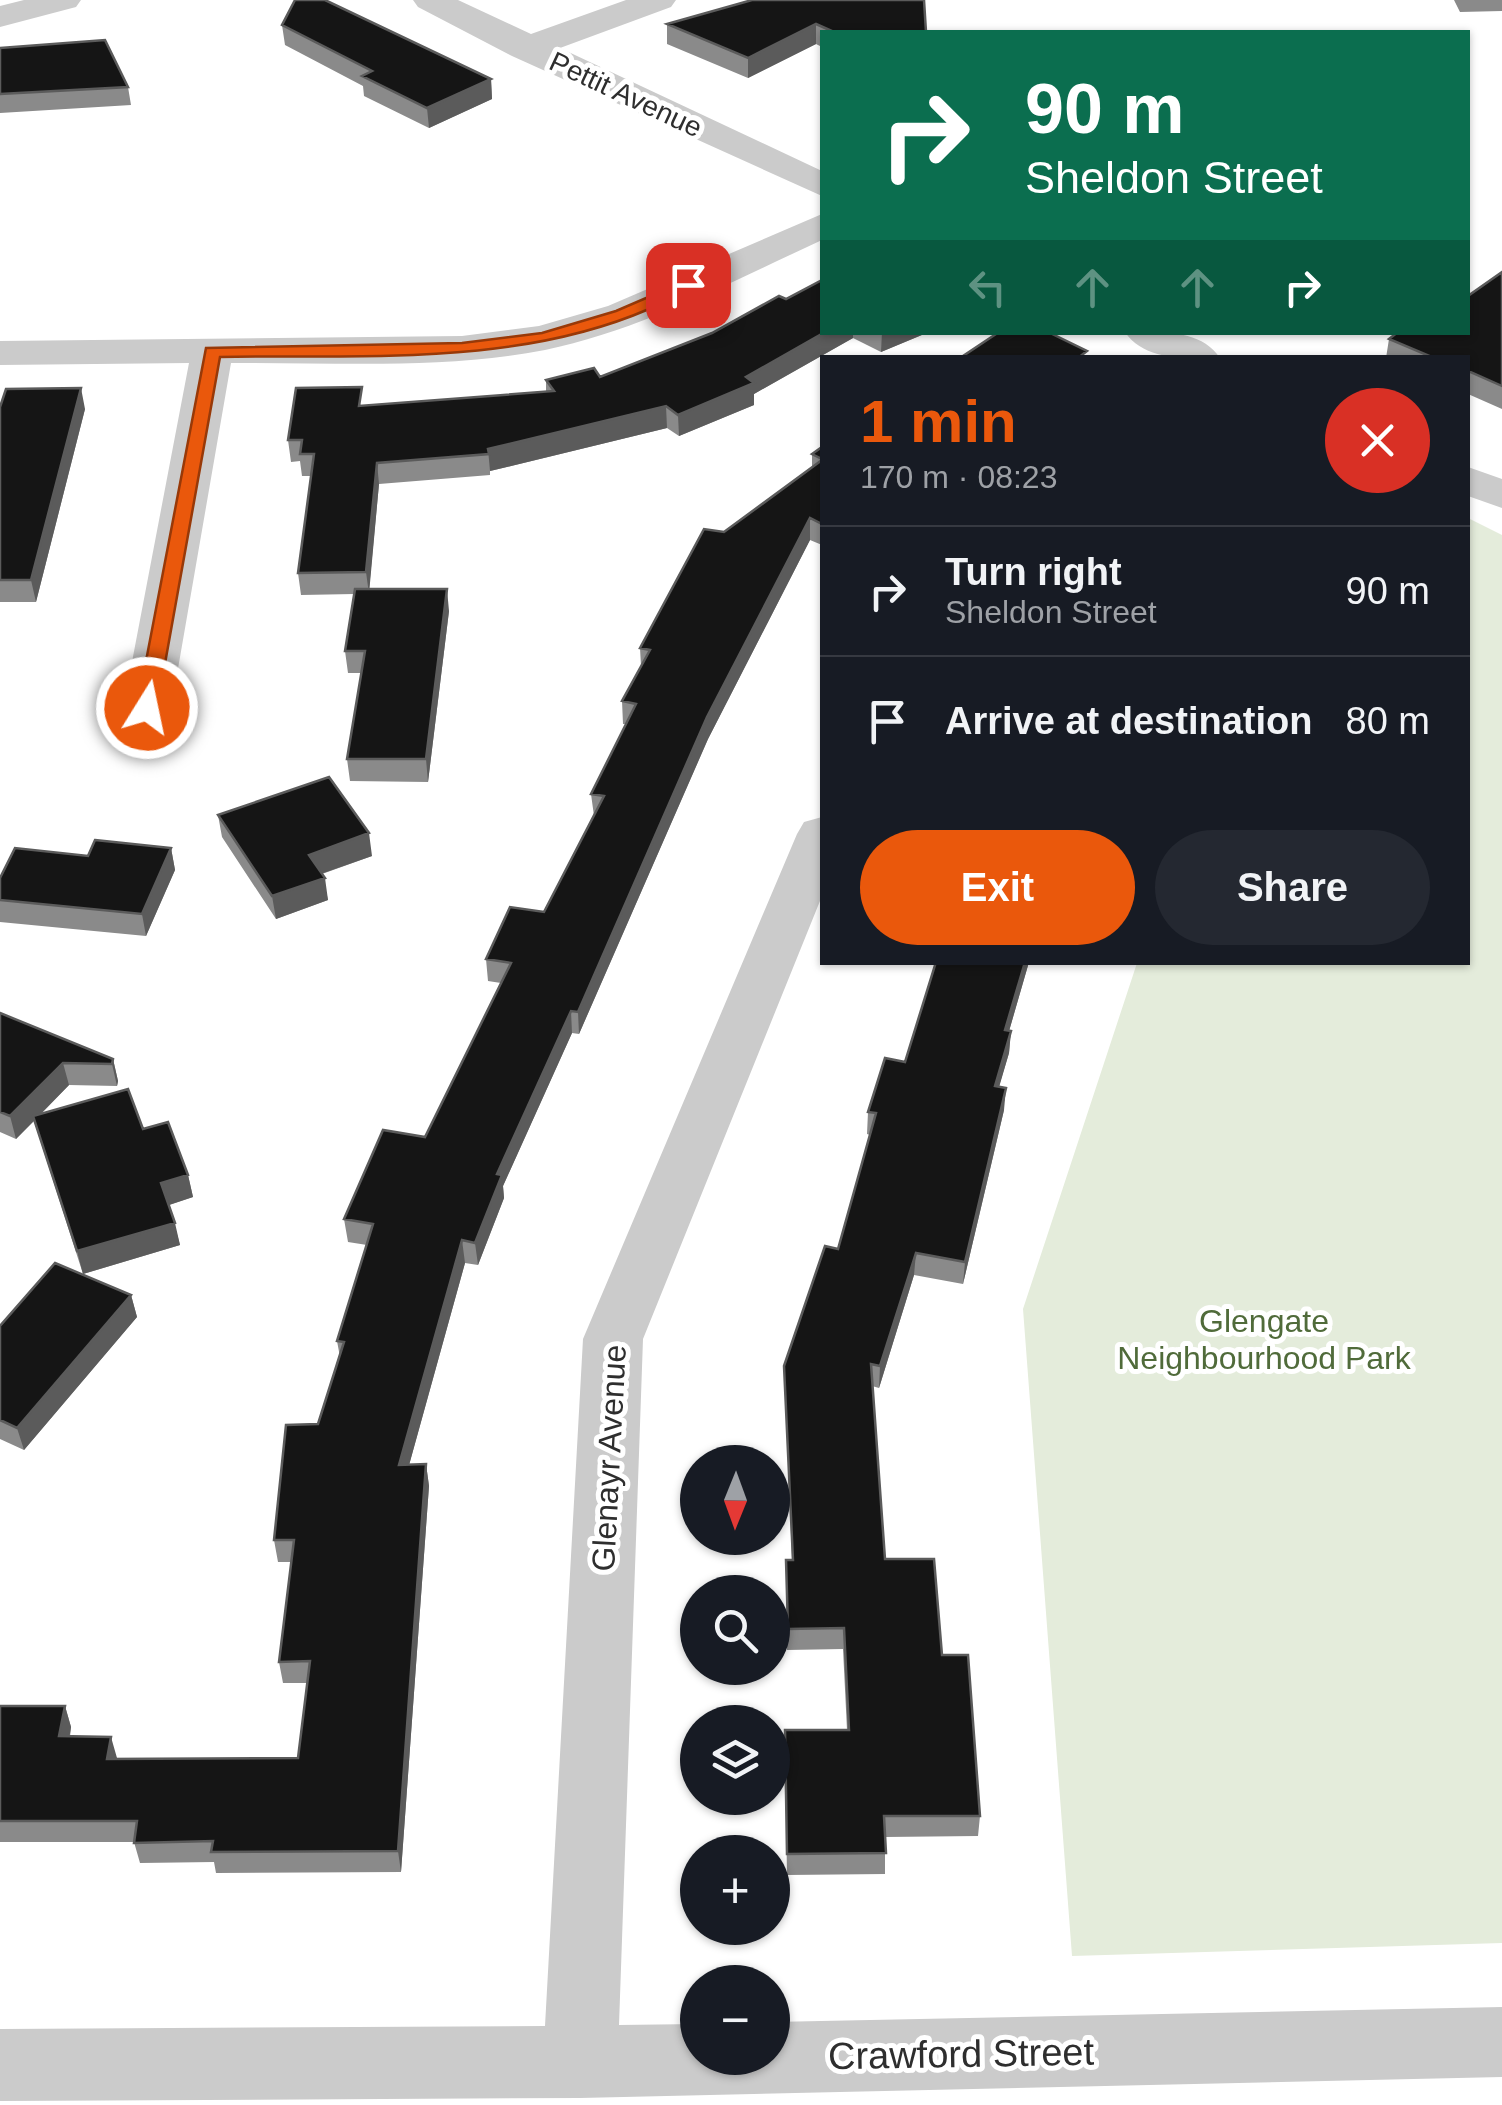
<!DOCTYPE html>
<meta charset="utf-8">
<style>
body{margin:0;font-family:Helvetica,sans-serif;background:#242831;color:#f1f3f6;height:100vh;display:flex;flex-direction:column;font-size:38px;white-space:nowrap}
*{box-sizing:border-box;margin:0}
p{font-size:32px;color:#9ea1a6}
.icon{flex:none;width:55px;height:55px;fill:none;stroke:currentColor;stroke-width:2;stroke-linecap:round;stroke-linejoin:round}
.map{position:relative;flex:1;overflow:hidden}
.panel{position:absolute;left:820px;top:355px;width:650px;height:610px;display:flex;flex-direction:column;background:#171b24;border-radius:0px;box-shadow:0 2px 8px #0004}
.panel>*{flex:none}
.banner{position:absolute;left:820px;top:30px;width:650px;height:305px;border-radius:0px;box-shadow:0 2px 8px #0004;background:#0b6e4f;color:#fff;overflow:hidden}
.needle{width:65px;rotate:181deg}
.tools{position:absolute;left:680px;top:1445px;display:grid;gap:20px}
.tools a{display:grid;place-items:center;width:110px;height:110px;border-radius:50%;background:#171b24;box-shadow:0 2px 8px #0004;font-size:50px}
.pin{position:absolute;display:grid;place-items:center;width:85px;height:85px;color:#fff;margin:-42px;border-radius:20px;box-shadow:0 5px 15px #0006}
.me{position:absolute;width:110px;margin:-55px;rotate:10deg;stroke-linejoin:round;filter:drop-shadow(0 0 8px #0008)}
.turn{display:flex;align-items:center;gap:35px;height:210px;padding:0 40px;font-size:45px}
.turn .icon{width:130px;height:130px;stroke-width:2.5}
.turn b{display:block;font-size:70px;line-height:85px}
.lanes{display:flex;align-items:center;height:95px;padding:0 40px;background:#0003;justify-content:center;gap:50px;direction:ltr}
.lanes .off{opacity:.35}
.round{display:grid;place-items:center;flex:none;width:105px;height:105px;border-radius:52px;background:#242831}
.head{display:flex;align-items:center;justify-content:space-between;height:170px;padding:0 40px}
h1{font-size:60px;font-weight:600;line-height:75px;color:#ea580c}
.action{display:flex;gap:20px;margin-top:auto;padding:20px 40px}
.action a{flex:1;height:115px;border-radius:60px;background:#ea580c;color:#fff;font-size:40px;font-weight:600;line-height:115px;text-align:center}
.action a+a{background:#242831;color:#f1f3f6}
ul{padding:0;list-style:none}
li{display:flex;align-items:center;gap:30px;height:130px;padding:0 40px;border-top:2px solid #363941}
li div{flex:1}
li b{display:block;font-size:38px}
li em{font-style:normal}
.map>svg:first-child{display:block}
.green{fill:#e4ecdb}
.lines{fill:none;stroke-linecap:round;stroke-linejoin:round}
.minor{fill:#cbcbcb;fill-rule:evenodd}
.wall{fill:#8a8a8a}
.shaded-wall{fill:#5b5b5b}
.building{fill:#151515;stroke:#5b5b5b;stroke-width:2.5}
.route{fill:#ea580c;stroke:#983908;stroke-width:2.5}
.labels{text-anchor:middle;stroke-width:10;stroke-linejoin:round;paint-order:stroke}
.far-street-label{font-size:28px;fill:#2e2e2e;stroke:#fff}
.park-label{font-size:32px;fill:#506b3a;stroke:#fff}
.street-label{font-size:32px;fill:#2e2e2e;stroke:#fff}
.near-street-label{font-size:38px;fill:#2e2e2e;stroke:#fff}
</style>
<div class="map">
<svg width="1502" height="2105" viewBox="0 0 1502 2105">
<rect width="100%" height="100%" fill="#fff"/>
<path class="green" d="M1468,518L1502,535V1943L1072,1956L1023,1309L1137,963L1468,962Z"/>
<g class="lines">
<path class="minor" d="M24,0H81L76,7L0,27V6Z
M413,0H458L531,34L626,0H676L671,7L560,48L822,171V196L512,56L418,7Z
M822,214V240C733,281 642,330 545,350C443,370 334,362 231,363L171,709L164,720L147,724L130,720L123,709L189,363L0,365V341L462,336L539,326L608,306Z
M1125,332C1157,332 1200,328 1220,358C1189,358 1145,362 1125,332Z
M1468,467L1502,479V508L1468,496Z
M822,817V896L643,1339L619,2025L698,2024V2058H772V2022L1502,2007V2077L580,2098L0,2101V2029L545,2026L583,1339L797,834L804,822Z"/>
</g>
<path class="wall" d="M752,0L926,32H822V47L816,44L748,78L667,44V24Z
M1454,0H1502V11L1460,12Z
M282,25L491,79L492,99L429,128L364,96L363,86L285,45Z
M0,48L128,87L131,105L0,113Z
M1502,272V409L1468,394V358H1386L1389,339L1468,332Z
M822,332H929L881,352L853,338L754,394V405L679,436L667,428L490,471V475L379,484L369,589L449,611L428,782L350,781L347,759L361,673H348L345,651L354,594L301,595L298,573L311,476H302L300,461L291,462L288,440L364,406L546,391V380L600,377Z
M0,407L85,409L36,602H0Z
M822,447V545L810,540L708,739L579,1034L572,1033L503,1186L504,1198L478,1265L465,1263L409,1465L426,1464L429,1486L401,1872L216,1873L214,1862L140,1863L134,1842H0V1706H65L71,1727L70,1737L117,1759L298,1758L307,1683H283L279,1662L291,1562H278L274,1540L318,1424L340,1357L337,1341L367,1245L348,1242L344,1219L425,1137L501,983L488,981L486,959L544,912L594,816L591,794L626,724H623L622,701L641,666L640,648L724,532L812,468V454Z
M218,815L372,856L322,874L328,900L276,919L222,837Z
M171,848L175,870L146,936L0,922V900L88,856Z
M936,962H1029L1009,1031H1011L1009,1053L999,1086L1004,1110L963,1284L914,1275L879,1388L872,1386L885,1559L942,1655L980,1816L978,1836L885,1837V1874L787,1875L785,1751L847,1730L843,1649L787,1650L786,1560H792L784,1366L838,1249L870,1135L867,1134L868,1112L905,1062Z
M0,1013L113,1059L118,1081L117,1086L69,1085L41,1114L143,1129L188,1175L193,1197L169,1205L180,1245L83,1274L34,1121L16,1139L0,1132Z
M131,1295L137,1317L24,1450L0,1439V1326Z"/>
<path class="shaded-wall" d="M816,24V44L748,78V58Z
M491,79L492,99L429,128L427,108Z
M825,332H853V338L754,394V405L679,436L678,415Z
M882,332H929L881,352Z
M81,388L85,409L36,602L31,580Z
M666,406L667,428L490,471L488,449Z
M377,463L379,484L369,594L366,572Z
M810,518V540L708,739L579,1034L578,1012L707,717Z
M447,589L449,611L428,782L426,759Z
M369,833L372,856L312,877L309,855Z
M171,848L175,870L146,936L142,914Z
M325,878L328,900L276,919L272,896Z
M1025,962H1029L1003,1052L1005,1030Z
M571,1011L572,1033L503,1186L504,1198L478,1265L475,1243L497,1174Z
M1011,1031L1009,1053L993,1108L995,1086Z
M113,1059L118,1081L117,1086L112,1064Z
M63,1063L69,1085L16,1139L10,1116Z
M1006,1088L1004,1110L963,1284L965,1262Z
M188,1175L193,1197L166,1206L161,1183Z
M175,1223L180,1245L83,1274L77,1251Z
M462,1240L465,1263L403,1487L399,1465Z
M916,1253L914,1275L879,1388L880,1366Z
M131,1295L137,1317L24,1450L17,1428Z
M426,1464L429,1486L401,1872L398,1851Z
M65,1706L71,1727L66,1758L59,1736Z
M111,1737L117,1758L107,1759Z"/>
<path class="building" d="M295,0H325L491,79L427,108L362,76L372,71L282,25Z
M752,0H924L926,32H834L816,24L748,58L667,24Z
M105,40L128,87L0,94V48Z
M1502,272V386L1468,371V358H1434L1389,339L1398,332H1468V296Z
M822,280V332H825L746,377L754,383L678,415L666,406L488,449L489,454L377,463L366,572L298,573L314,454H300L302,440H288L296,388L362,387L359,406L554,391L546,380L594,368L600,377L712,333L779,296L786,299Z
M999,332H1048L1087,351L1078,358H960Z
M81,388L31,580H0V407L6,389Z
M822,447V459L812,454Z
M822,460V524L810,518L707,717L578,1012L571,1011L497,1174L502,1175L475,1243L462,1240L399,1465L426,1464L398,1851L211,1852L213,1841L134,1843L137,1821H0V1706H65L59,1736L111,1737L107,1759L298,1758L310,1661L279,1662L294,1540H274L286,1425L318,1424L344,1342L337,1341L373,1224L344,1219L383,1130L425,1137L511,963L486,959L510,907L544,912L604,796L591,794L636,704L622,701L650,650L640,648L704,529L724,532Z
M355,589H447L426,759H347L365,651H345Z
M329,777L369,833L309,855L325,878L272,896L218,815Z
M95,840L171,848L142,914L0,900V878L15,848L88,856Z
M936,962H1025L1005,1030L1011,1031L995,1086L1006,1088L965,1262L916,1253L880,1366L871,1364L885,1559H934L942,1655H968L980,1816H884L886,1853L787,1854L785,1730H849L844,1628L788,1629L786,1560H793L784,1366L825,1246L838,1249L876,1113L868,1112L885,1058L905,1062Z
M0,1013L113,1059L112,1064L63,1063L10,1116L0,1112Z
M128,1089L143,1129L168,1122L188,1175L161,1183L175,1223L77,1251L33,1116Z
M55,1263L131,1295L17,1428L0,1420V1326Z"/>
<path class="route" d="M683,282L697,285C684,296 665,302 649,309C515,367 363,354 220,357L157,708L147,715L140,713L137,708L206,348L462,343L542,333L616,311Z"/>
<g class="labels">
<g class="far-street-label">
<text transform="translate(626 94) rotate(25)" y="10">Pettit Avenue</text>
</g>
<g class="park-label">
<text x="1264" y="1332">Glengate<tspan x="1264" dy="37">Neighbourhood Park</tspan></text>
</g>
<g class="street-label">
<text transform="translate(609 1458) rotate(-87)" y="11">Glenayr Avenue</text>
</g>
<g class="near-street-label">
<text transform="translate(961 2054) rotate(-1)" y="13">Crawford Street</text>
</g>
</g>
</svg>
<div class="tools">
<a><svg class="needle" viewBox="-14 -14 28 28"><path d="M0-13l5 13h-10z" fill="#e53935"/><path d="M0 13l5-13h-10z" fill="#9ea1a6"/></svg></a>
<a><svg class="icon" aria-label="search" viewBox="0 0 24 24"><circle cx="10" cy="10" r="6"/><path d="M15 15l6 6"/></svg></a>
<a><svg class="icon" aria-label="layers" viewBox="0 0 24 24"><path d="M12 4l9 5-9 5-9-5zM3 14l9 5 9-5"/></svg></a>
<a>+</a>
<a>−</a>
</div>
<div class="pin" style="left:688px;top:285px;background:#d93025"><svg class="icon" aria-label="arrive" viewBox="0 0 24 24"><path d="M6 21V4h12l-3 4 3 4H6"/></svg></div>
<svg class="me" style="left:147px;top:708px" viewBox="-20 -20 40 40"><circle r="17" fill="#ea580c" stroke="#fff" stroke-width="3"/><path d="M0-11L8 9 0 5-8 9z" fill="#fff"/></svg>
<div class="banner">
<div class="turn"><svg class="icon" aria-label="right" viewBox="0 0 24 24"><path d="M7 20v-9h11M14 6l5 5-5 5"/></svg><div><b>90 m</b>Sheldon Street</div></div>
<div class="lanes"><svg class="icon off" aria-label="left" viewBox="0 0 24 24"><path d="M17 20v-9H6M10 6l-5 5 5 5"/></svg><svg class="icon off" aria-label="ahead" viewBox="0 0 24 24"><path d="M12 20V5M6 11l6-6 6 6"/></svg><svg class="icon off" aria-label="ahead" viewBox="0 0 24 24"><path d="M12 20V5M6 11l6-6 6 6"/></svg><svg class="icon" aria-label="right" viewBox="0 0 24 24"><path d="M7 20v-9h11M14 6l5 5-5 5"/></svg></div>
</div>
<section class="panel">
<div class="head"><div><h1>1 min</h1><p>170 m · 08:23</p></div><a class="round" style="background:#d93025;color:#fff"><svg class="icon" aria-label="close" viewBox="0 0 24 24"><path d="M6 6l12 12M18 6L6 18"/></svg></a></div>
<ul>
<li><svg class="icon" aria-label="right" viewBox="0 0 24 24"><path d="M7 20v-9h11M14 6l5 5-5 5"/></svg><div><b>Turn right</b><p>Sheldon Street</p></div><em>90 m</em></li>
<li><svg class="icon" aria-label="arrive" viewBox="0 0 24 24"><path d="M6 21V4h12l-3 4 3 4H6"/></svg><div><b>Arrive at destination</b></div><em>80 m</em></li>
</ul>
<div class="action"><a>Exit</a><a>Share</a></div>
</section>
</div>
